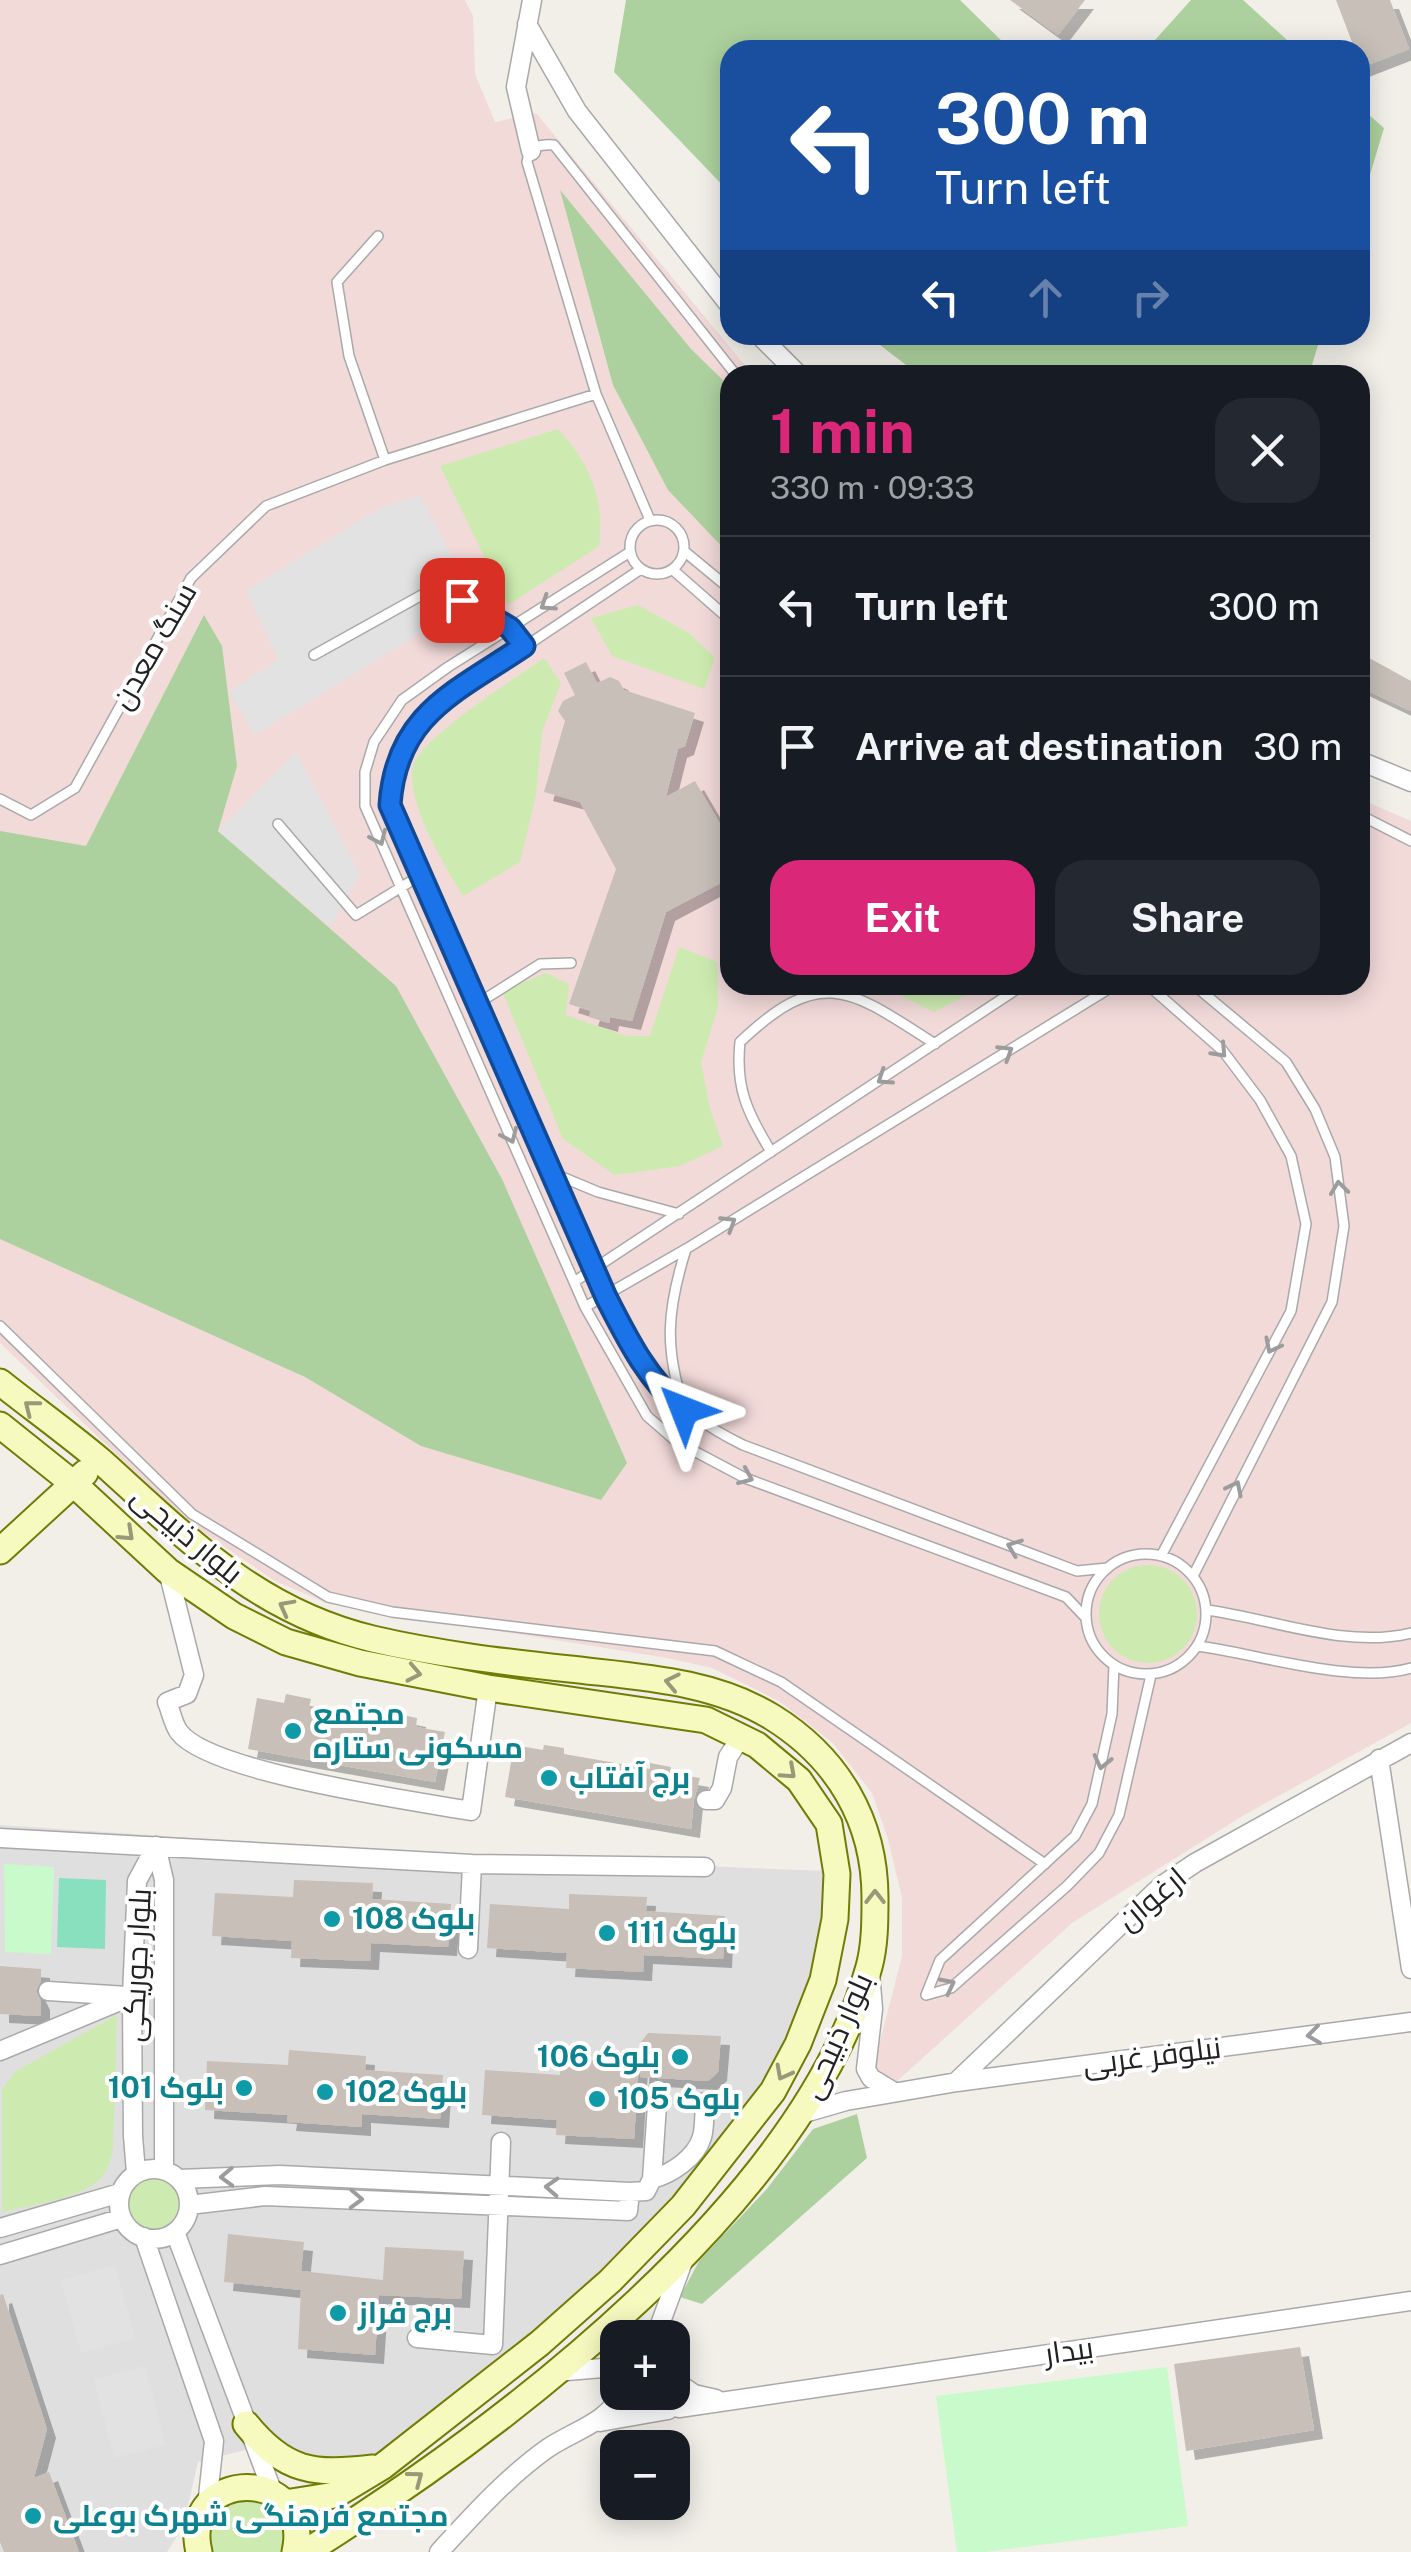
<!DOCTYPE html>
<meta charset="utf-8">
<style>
body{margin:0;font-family:"Public Sans",Cairo,sans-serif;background:#242831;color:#f1f3f6;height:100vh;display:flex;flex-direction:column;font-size:38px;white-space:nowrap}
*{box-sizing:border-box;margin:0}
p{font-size:32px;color:#9ea1a6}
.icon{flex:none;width:55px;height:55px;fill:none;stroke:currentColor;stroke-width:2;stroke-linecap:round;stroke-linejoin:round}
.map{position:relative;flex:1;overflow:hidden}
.panel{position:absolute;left:720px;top:365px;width:650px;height:630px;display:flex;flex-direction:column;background:#171b24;border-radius:30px;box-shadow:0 5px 25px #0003}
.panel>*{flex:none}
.top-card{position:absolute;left:720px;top:40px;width:650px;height:305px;border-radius:30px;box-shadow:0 5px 25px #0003;background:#1a4fa0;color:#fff;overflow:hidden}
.fabs{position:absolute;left:600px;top:2320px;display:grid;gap:20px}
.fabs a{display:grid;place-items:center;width:90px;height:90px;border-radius:20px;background:#171b24;box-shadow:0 5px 25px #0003;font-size:50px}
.pin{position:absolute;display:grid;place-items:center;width:85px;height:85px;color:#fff;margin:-42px;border-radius:20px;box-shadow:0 5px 15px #0006}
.me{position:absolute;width:110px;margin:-55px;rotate:315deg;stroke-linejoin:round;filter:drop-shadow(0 0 8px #0008)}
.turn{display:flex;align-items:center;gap:35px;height:210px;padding:0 50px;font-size:45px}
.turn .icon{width:130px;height:130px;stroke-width:2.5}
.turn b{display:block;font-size:70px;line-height:85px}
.lanes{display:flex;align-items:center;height:95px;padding:0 50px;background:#0003;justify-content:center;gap:50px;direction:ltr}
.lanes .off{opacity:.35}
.round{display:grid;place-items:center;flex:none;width:105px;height:105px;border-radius:30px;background:#242831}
.overview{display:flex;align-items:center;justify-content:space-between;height:170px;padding:0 50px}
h1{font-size:60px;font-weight:700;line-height:75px;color:#db2777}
.action{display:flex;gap:20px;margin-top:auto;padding:20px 50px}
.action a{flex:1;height:115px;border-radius:30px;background:#db2777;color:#fff;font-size:40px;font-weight:700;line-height:115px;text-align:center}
.action a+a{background:#242831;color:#f1f3f6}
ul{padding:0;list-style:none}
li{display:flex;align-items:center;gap:30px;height:140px;padding:0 50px;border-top:2px solid #363941}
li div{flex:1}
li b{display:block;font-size:38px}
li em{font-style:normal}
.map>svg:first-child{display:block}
.residential{fill:#e0dfdf}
.commercial{fill:#f2dad9}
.grass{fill:#cdebb0}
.forest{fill:#add19e}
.park{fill:#c8facc}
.pitch{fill:#88e0be}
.parking{fill:#e2e2e2}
.building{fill:#c7bfb8;filter:url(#shadow)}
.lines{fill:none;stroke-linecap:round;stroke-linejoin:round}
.lane-casing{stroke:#a9a9a9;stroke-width:12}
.street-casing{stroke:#a9a9a9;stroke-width:21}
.secondary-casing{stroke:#707d05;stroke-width:29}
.lane{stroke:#fff;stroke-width:9}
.street{stroke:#fff;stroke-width:18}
.secondary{stroke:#f7fabf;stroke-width:25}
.oneway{stroke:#9c9c9c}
.oneway2{stroke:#979978}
.route-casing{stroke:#114b97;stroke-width:25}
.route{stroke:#1a73e8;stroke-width:18}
.culture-dot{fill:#0f9aa8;stroke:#fff;stroke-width:4}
.labels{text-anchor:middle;stroke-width:8;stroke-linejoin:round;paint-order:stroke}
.street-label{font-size:30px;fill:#222;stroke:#fff}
.culture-label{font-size:30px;font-weight:bold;fill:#0d838f;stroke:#fff;text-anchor:start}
</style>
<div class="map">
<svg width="1411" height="2552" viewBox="0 0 1411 2552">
<defs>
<filter id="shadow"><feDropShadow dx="9" dy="9" stdDeviation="0" flood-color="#0004"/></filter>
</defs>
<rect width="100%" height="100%" fill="#f2efe9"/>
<path class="residential" d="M0,1825L473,1857L826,1871L823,1918L803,2015L737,2125L640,2243L576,2304L369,2461L295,2457L276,2442L198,2462L183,2527L167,2552H0Z"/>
<path class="commercial" d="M0,0H465L473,16L475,74L495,122L536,113L753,375H730V985H1360V799L1411,821V1723L1244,1815L1072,1923L894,2084L874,2065L902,1956V1898L888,1839L872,1793L833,1743L779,1701L712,1668L667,1658L329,1604L275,1581L185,1520L0,1343Z"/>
<path class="grass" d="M558,429C590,463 605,499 599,546L508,605L440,466Z
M638,605L689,633L715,658L704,689L612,656L591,618Z
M544,658L561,683L542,732L536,795L520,862L463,896C445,867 405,801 413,766C421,737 516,678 544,658Z
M679,947L717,962L718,1008L701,1062L710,1109L723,1146L680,1166L615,1175L563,1139L502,991L546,973L569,984L566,1015L626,1036H650Z
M879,985H986L934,1012Z
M1099 1614a49 49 0 1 1 98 0a49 49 0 1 1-98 0Z
M117,2015L113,2151C110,2161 107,2172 100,2179C82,2198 28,2206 2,2212V2089L16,2071Z
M126 2203a28 28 0 1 1 56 0a28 28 0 1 1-56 0Z
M245,2497C280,2507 288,2516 285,2552H212C203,2524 218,2504 245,2497Z"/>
<path class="forest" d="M626,0H960L1011,50H730V193L614,72Z
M1191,0H1243L1298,50H1146Z
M1360,107L1384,128L1360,208Z
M560,190L691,349L730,387V555L668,490L613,385Z
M867,335H1321L1309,375H919Z
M204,615L222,646L237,766L218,831L396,986L502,1179L627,1463L601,1500L421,1446L305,1377L0,1239V831L86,846Z
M857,2114L867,2158L702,2304L680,2297L699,2261L766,2190L813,2129Z"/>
<path class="park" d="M4,1864L54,1867L51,1954L5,1952Z
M1167,2367L1188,2526L985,2552H957L936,2396Z"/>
<path class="pitch" d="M59,1878L106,1880L105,1949L57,1947Z"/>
<path class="parking" d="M420,495L474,600L255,735L229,692L278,659L246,591L379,509Z
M296,752L360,874L331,927L218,831Z
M115,2265L135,2338L81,2353L61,2280Z
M145,2366L165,2445L114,2458L94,2379Z"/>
<path class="building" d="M1010,0H1085L1058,35Z
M1336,0H1390L1409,49L1360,68V50H1355Z
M1360,653L1411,681V711L1360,687Z
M586,662L597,683L610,677L619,681L624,690L695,713L685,746L678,749L666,797L695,781L720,824L730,818V878L666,912L632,1021L610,1017L609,1023L589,1017L591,1011L569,1004L616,869L580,802L544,792L565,721L558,711L563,701L575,695L564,673Z
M286,1694L311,1699L309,1708L391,1722L393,1713L417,1718L416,1727L445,1732L435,1782L248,1749L257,1698L284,1703Z
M514,1745L543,1750L544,1745L564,1748V1754L650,1769V1763L671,1767L670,1773L700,1778L694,1799L691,1829L505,1797Z
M294,1880L373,1883L372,1899L451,1904L448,1947L371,1943L370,1961L291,1958L292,1941L212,1936L215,1893L293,1897Z
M569,1894L647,1897L646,1911L725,1916L723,1959L644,1955L643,1972L566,1968L567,1953L487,1948L490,1904L569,1909Z
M0,1966L41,1969V1981L36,1991L41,2001V2016L0,2014Z
M648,2033L721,2036L718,2072L708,2081L640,2077L641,2042Z
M289,2050L366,2056L365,2070L443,2075L440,2119L362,2114V2127L287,2122L288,2115L205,2110L207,2061L288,2065Z
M561,2058L639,2063L634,2139L556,2135L557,2120L482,2115L485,2070L560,2075Z
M228,2234L304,2242L301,2271L383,2280L385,2247L464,2251L461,2299L379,2295L375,2355L298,2349L301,2290L224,2282Z
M3,2294L47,2429L34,2478L49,2472L79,2552H4L0,2542V2295Z
M1300,2347L1314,2430L1186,2451L1174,2364Z"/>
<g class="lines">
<defs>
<path id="lane" d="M378,236L337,282L349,356L385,460
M630 547a27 27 0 1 1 54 0a27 27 0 1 1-54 0Z
M650,520L596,394L527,162C529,146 540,144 554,145L736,375
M684,551L730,589
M630,552L448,667L402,700L374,742L365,772V806L585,1307L647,1416L677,1442L745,1478L1066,1597L1086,1618
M641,569L429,711L401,750L392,775L390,805L606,1297C643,1372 666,1407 743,1445L1077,1571L1108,1568
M673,570L730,620
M314,655L438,586L510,628
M0,799L31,815L75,788L191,578L266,506L385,460L596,394
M1360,815L1411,841
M278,824L356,915L421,875
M1148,985L1223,1051L1260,1100L1291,1156L1306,1224L1291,1311L1161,1556
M477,1004L540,964L571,963
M771,1152C748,1112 735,1090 740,1042C822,964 851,990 935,1044
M550,1172L598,1192L679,1214
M574,1282L1023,985
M585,1307L686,1249L1115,985
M0,1326L192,1514L328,1597L392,1612L715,1651L781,1682L1045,1864
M684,1408C664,1347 667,1310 686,1249
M1086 1614a60 60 0 1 1 120 0a60 60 0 1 1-120 0Z
M1193,1576L1332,1302L1344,1226L1335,1157L1315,1109L1286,1062L1194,985
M1207,1610C1273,1619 1345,1649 1411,1633
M1198,1646C1258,1654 1353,1685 1411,1668
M1114,1665L1112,1714L1092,1804L1075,1836L940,1960L926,1995L951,1988L1067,1886L1099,1853L1119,1815L1151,1675"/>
<path id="street" d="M527,24L577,111L730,306
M531,151L516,87L532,0
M759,335L799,375
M510,628L524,646
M1360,761L1411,782
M168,1571L194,1675L187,1694L167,1702C171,1711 173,1724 179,1732C210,1773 415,1801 471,1811L488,1688
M1379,1759L1411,1969
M706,1800H715L722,1788L728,1757L741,1737
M0,1838L472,1864L705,1867
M156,1846L164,1880V2170
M468,1949L472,1864
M870,1972L873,2009L866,2069L871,2078L894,2092
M48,1991L127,1996
M0,2051L132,1996
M957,2081L1161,1886L1195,1863L1411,1743
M801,2114L846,2101L957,2082L1411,2022
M119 2204a35 35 0 1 1 70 0a35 35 0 1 1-70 0Z
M136,2173L133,2136L132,1996L137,1881L156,1846
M179,2179L280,2175L630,2192L628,2211L265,2196L189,2205
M652,2179C671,2174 696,2158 702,2137C705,2127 704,2113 705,2102
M630,2192L646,2191L652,2179L658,2090
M0,2228L120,2193
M175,2232L273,2493
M144,2237L214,2441L207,2506
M0,2255L122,2218
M417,2338L493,2345L501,2142
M655,2338L684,2259
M555,2372L603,2368L618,2372
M672,2379L694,2394L716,2399
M639,2392L648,2402L679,2408L1411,2301
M600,2422L668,2410
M439,2552C473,2515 507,2477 548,2448C575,2430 607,2423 623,2392"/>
<path id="secondary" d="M0,1382C34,1409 69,1434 102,1462C186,1538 258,1612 373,1639C437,1654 505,1662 570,1669C638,1677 712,1680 772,1717C838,1758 875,1821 875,1898C875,1921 875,1945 869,1967C804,2202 505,2427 306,2552
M0,1425L75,1485L168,1571L234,1616L286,1642L360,1663L488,1688L706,1720L757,1745L799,1780L829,1824L837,1874L835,1919L823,1980L798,2044L773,2091L683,2206L610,2281L540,2343L383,2466L335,2495L285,2503
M0,1551L85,1473
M246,2424C285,2472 313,2475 373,2468
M199,2552C179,2467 314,2465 295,2552"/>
</defs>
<use href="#lane" class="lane-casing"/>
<use href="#street" class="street-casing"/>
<use href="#secondary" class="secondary-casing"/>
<use href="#lane" class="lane"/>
<use href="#street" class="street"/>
<use href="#secondary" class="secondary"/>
</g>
<defs><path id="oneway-chevron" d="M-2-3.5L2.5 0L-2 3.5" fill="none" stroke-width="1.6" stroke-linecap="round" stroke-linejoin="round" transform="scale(2.5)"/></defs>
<g class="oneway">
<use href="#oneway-chevron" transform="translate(547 604) rotate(147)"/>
<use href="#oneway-chevron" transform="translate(379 838) rotate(66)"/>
<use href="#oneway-chevron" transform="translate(1220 1051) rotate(47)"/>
<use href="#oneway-chevron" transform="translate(1006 1052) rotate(-32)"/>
<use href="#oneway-chevron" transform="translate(884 1078) rotate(147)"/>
<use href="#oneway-chevron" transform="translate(510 1136) rotate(66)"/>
<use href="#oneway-chevron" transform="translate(1339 1188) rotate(-97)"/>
<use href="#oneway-chevron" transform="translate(729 1223) rotate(-32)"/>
<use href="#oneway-chevron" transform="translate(1272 1346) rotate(117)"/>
<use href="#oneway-chevron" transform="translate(746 1477) rotate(23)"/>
<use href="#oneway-chevron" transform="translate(1235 1488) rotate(-63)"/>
<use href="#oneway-chevron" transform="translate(1014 1547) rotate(-159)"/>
<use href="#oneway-chevron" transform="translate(1102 1762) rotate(103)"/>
<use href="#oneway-chevron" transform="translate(948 1985) rotate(-27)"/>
<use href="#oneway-chevron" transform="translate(1314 2035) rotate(173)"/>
<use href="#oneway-chevron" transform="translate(227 2177) rotate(178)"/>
<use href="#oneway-chevron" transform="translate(552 2187) rotate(-177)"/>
<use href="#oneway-chevron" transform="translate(356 2199) rotate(2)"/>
</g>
<g class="oneway2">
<use href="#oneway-chevron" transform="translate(31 1407) rotate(-142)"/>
<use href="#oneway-chevron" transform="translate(127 1534) rotate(43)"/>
<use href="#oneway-chevron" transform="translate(286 1607) rotate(-152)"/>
<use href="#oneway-chevron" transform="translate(414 1673) rotate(11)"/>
<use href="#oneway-chevron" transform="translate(672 1682) rotate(-168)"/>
<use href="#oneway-chevron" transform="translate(789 1772) rotate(42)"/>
<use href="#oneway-chevron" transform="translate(875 1897) rotate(-90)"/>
<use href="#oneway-chevron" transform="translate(783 2073) rotate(118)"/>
<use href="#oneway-chevron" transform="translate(416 2478) rotate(-37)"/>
</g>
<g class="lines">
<defs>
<path id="route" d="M462,600L510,628L524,646C456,692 396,714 390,805L606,1297C628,1340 647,1379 684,1410"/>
</defs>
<use href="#route" class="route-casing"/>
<use href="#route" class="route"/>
</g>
<g class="culture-dot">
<circle cx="293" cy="1731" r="10"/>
<circle cx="549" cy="1778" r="10"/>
<circle cx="332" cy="1919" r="10"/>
<circle cx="607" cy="1933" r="10"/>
<circle cx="680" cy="2057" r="10"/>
<circle cx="244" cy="2088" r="10"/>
<circle cx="325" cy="2092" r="10"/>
<circle cx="597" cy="2099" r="10"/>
<circle cx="338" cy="2313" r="10"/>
<circle cx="33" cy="2516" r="10"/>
</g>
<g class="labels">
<g class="street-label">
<text transform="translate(154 646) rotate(-60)" y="10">سنگ معدن</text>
<text transform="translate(187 1535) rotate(40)" y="10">بلوار ذبیحی</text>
<text transform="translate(1152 1899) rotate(-40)" y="10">ارغوان</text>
<text transform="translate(137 1965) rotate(-87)" y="10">بلوار جوریکی</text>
<text transform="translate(837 2036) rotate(-66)" y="10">بلوار ذبیحی</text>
<text transform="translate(1152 2056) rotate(-7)" y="10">نیلوفر غربی</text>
<text transform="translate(1069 2351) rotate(-8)" y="10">بیدار</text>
</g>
<g class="culture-label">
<text x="313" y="1724">مجتمع<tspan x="313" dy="34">مسکونی ستاره</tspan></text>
<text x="569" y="1788">برج آفتاب</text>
<text x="352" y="1929">بلوک 108</text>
<text x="627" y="1943">بلوک 111</text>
<text x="660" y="2067" text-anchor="end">بلوک 106</text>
<text x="224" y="2098" text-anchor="end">بلوک 101</text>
<text x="345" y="2102">بلوک 102</text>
<text x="617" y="2109">بلوک 105</text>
<text x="358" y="2323">برج فراز</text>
<text x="53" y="2526">مجتمع فرهنگی شهرک بوعلی</text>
</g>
</g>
</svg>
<div class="fabs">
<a>+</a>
<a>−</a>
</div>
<div class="pin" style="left:462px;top:600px;background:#d93025"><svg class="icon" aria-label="arrive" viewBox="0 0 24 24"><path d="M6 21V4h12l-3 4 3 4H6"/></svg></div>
<svg class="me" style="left:684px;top:1410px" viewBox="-20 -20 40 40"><path d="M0-17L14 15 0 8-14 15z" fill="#1a73e8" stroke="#fff" stroke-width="4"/></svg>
<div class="top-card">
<div class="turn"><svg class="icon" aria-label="left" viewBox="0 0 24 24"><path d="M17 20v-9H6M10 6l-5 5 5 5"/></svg><div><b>300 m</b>Turn left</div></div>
<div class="lanes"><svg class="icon" aria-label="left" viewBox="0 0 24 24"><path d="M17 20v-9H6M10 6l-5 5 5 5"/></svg><svg class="icon off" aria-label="ahead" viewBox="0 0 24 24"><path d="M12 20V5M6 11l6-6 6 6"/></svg><svg class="icon off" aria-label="right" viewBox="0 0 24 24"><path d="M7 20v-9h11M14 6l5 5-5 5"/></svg></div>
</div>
<section class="panel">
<div class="overview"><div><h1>1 min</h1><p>330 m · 09:33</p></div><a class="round"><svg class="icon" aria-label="close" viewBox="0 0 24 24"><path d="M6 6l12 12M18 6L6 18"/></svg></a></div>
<ul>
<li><svg class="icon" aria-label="left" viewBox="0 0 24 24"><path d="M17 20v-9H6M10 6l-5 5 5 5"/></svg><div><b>Turn left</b></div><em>300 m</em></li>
<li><svg class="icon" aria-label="arrive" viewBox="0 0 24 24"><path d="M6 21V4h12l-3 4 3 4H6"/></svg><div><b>Arrive at destination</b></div><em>30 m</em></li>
</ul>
<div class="action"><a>Exit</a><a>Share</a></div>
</section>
</div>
